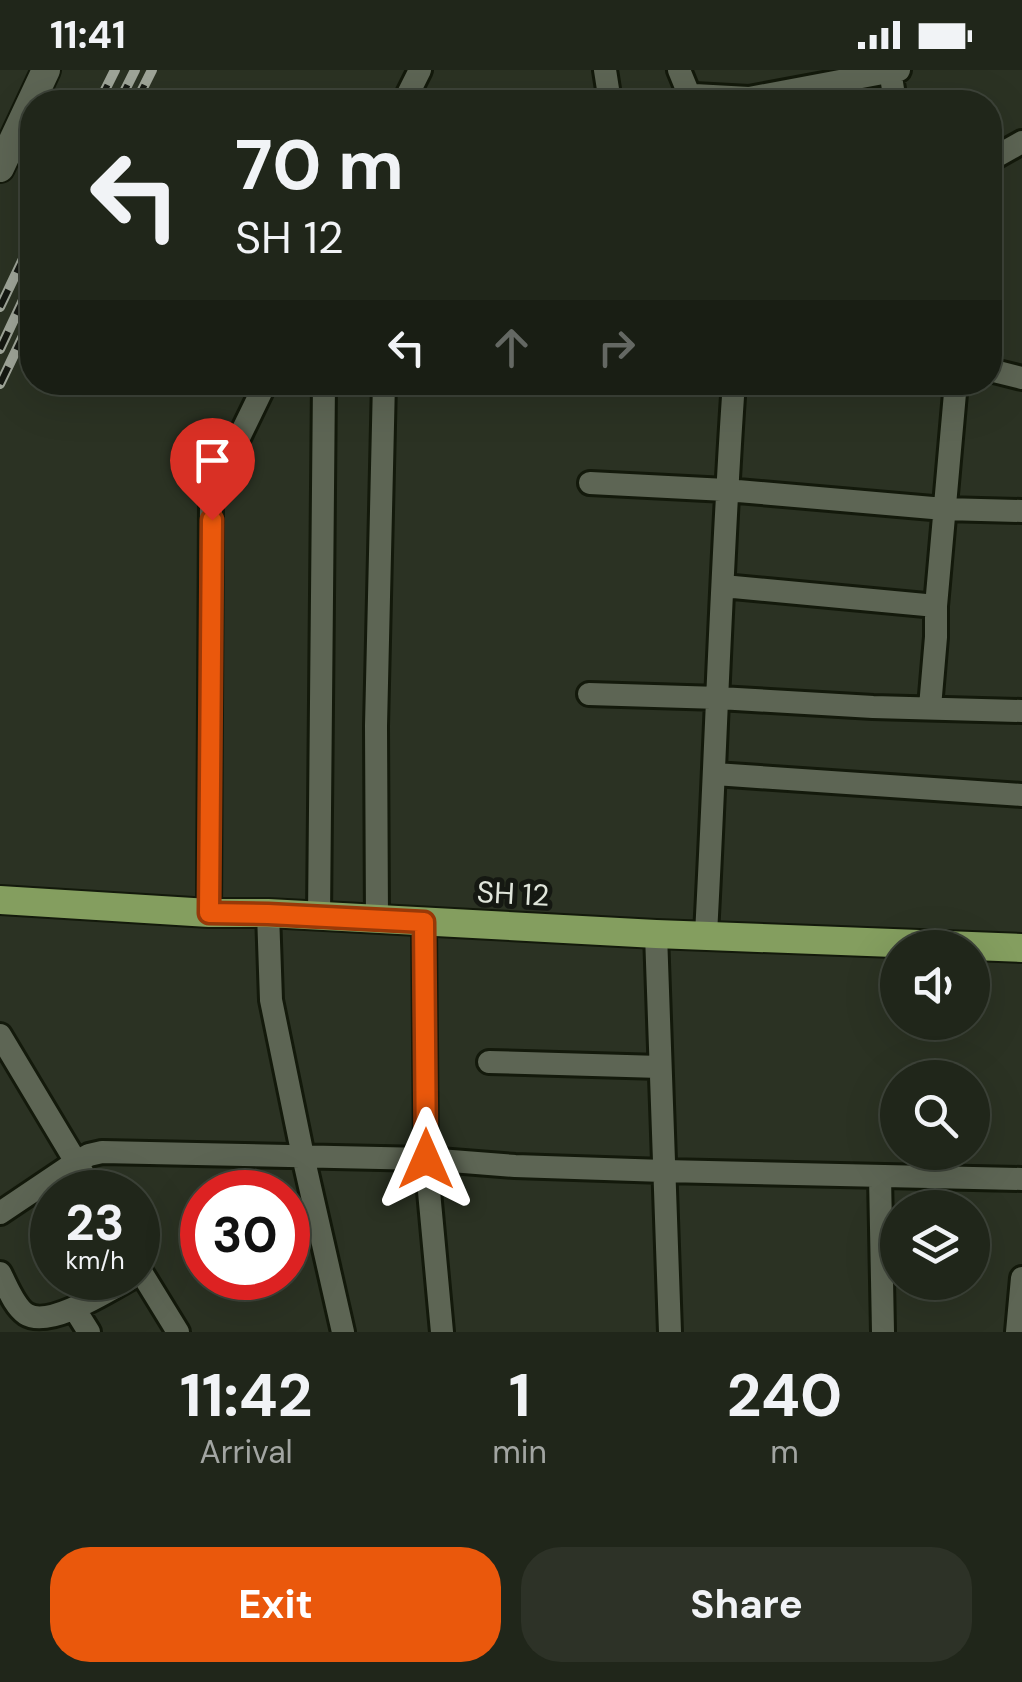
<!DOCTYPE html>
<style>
body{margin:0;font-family:"DM Sans",sans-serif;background:#2d3227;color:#f1f3f6;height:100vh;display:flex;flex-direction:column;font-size:38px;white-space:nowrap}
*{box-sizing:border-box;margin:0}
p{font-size:32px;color:#a2a5a2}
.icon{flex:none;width:55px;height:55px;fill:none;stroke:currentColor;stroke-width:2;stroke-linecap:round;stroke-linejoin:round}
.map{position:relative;height:1262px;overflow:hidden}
.side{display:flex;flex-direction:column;background:#20261a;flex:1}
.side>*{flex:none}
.hud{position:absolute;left:20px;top:20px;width:982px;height:305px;border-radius:40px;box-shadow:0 10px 40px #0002,0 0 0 2px #3d4339;background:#20261a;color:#f1f3f6;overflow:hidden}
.controls{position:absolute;left:880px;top:860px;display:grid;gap:20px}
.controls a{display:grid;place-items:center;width:110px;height:110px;border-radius:50%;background:#20261a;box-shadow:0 10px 40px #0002,0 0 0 2px #3d4339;font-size:50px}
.speed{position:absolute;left:30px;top:1100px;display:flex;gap:20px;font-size:50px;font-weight:700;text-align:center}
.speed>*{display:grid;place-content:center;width:130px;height:130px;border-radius:50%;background:#20261a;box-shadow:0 10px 40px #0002,0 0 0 2px #3d4339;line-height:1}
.speed small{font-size:25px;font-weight:400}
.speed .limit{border:15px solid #d22;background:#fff;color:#111}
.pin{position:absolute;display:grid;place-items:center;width:85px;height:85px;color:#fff;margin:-102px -42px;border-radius:50% 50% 50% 0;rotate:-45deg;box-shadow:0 0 10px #0007}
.pin .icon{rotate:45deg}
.me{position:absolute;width:110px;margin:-55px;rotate:0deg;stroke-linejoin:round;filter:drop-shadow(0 0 8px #0008)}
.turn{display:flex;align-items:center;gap:35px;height:210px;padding:0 50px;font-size:45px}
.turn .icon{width:130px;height:130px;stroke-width:2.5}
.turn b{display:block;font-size:70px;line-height:85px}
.lanes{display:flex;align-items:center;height:95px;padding:0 50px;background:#0003;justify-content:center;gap:50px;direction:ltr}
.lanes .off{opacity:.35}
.eta{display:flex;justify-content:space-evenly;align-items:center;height:170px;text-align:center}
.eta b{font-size:60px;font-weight:700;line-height:70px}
.action{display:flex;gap:20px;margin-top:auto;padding:20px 50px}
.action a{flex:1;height:115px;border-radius:40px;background:#ea580c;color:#fff;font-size:40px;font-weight:700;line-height:115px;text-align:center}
.action a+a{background:#2d3227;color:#f1f3f6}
.status{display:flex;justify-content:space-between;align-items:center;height:70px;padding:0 50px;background:#20261a;direction:ltr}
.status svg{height:28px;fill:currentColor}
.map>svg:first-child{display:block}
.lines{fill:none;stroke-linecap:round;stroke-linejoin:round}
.minor-casing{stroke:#13190b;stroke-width:28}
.tertiary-casing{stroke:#13190b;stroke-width:32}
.trunk-casing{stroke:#13190b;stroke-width:32}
.minor{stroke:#5d6554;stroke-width:22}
.tertiary{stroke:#5d6554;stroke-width:28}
.trunk{stroke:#849e5f;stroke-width:28}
.rail-casing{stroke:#9fa599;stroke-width:10}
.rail{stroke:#151812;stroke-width:6;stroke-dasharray:19;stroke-linecap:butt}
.route-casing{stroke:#983908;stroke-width:25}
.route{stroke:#ea580c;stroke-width:18}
.labels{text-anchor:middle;stroke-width:10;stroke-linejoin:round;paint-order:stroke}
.street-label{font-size:30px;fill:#e0e5db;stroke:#151812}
</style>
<div class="status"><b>11:41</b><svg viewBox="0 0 49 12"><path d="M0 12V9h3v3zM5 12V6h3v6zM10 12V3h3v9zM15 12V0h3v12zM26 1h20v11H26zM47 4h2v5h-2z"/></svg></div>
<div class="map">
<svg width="1022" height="1262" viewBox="0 0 1022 1262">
<rect width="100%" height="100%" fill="#2b3223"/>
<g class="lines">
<defs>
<path id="minor" d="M605,0L610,32
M679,0L688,22L694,25L749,28L899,0
M890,0L895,32
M404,32L420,0
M990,90L1022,72
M990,300L1022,308
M590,413L726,420L944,439L1022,441
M723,516L936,536
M589,624L719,628L873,637L1022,641
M930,637L936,567V536L956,312
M715,704L1022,725
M209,843L211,431L215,417L266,312
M268,843L271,930L303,1086L343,1262
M319,847L324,312
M377,850L376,656L384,312
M424,852L426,1089L442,1262
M656,864L670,1262
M706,864C716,681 721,496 734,312
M0,965L94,1122
M489,992L660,997
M880,1106L883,1262
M0,1143L76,1092L89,1085L102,1082L426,1089L515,1096L664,1101L1022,1109
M138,1197L178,1262
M0,1203C7,1216 14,1236 26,1244C49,1259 109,1220 131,1208
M74,1238L89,1262
M1017,1262L1022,1208"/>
<path id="tertiary" d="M0,98L46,0"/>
<path id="trunk" d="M0,830L209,843H268L656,864L1022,878"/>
</defs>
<use href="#minor" class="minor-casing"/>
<use href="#tertiary" class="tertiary-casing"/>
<use href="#trunk" class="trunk-casing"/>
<use href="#minor" class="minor"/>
<use href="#tertiary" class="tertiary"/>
<use href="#trunk" class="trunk"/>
<defs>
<path id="rail" d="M99,32L115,0
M119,32L135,0
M136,32L152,0
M0,237L32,170
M0,279L32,211
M0,314L32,247"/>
</defs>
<use href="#rail" class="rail-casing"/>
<use href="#rail" class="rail"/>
</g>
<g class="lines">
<defs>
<path id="route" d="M212,450L209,843L268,844L424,852L426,1089"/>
</defs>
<use href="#route" class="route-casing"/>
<use href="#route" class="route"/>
</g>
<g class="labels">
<g class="street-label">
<text transform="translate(513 824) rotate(3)" y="10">SH 12</text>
</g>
</g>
</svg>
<div class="controls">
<a><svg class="icon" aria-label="sound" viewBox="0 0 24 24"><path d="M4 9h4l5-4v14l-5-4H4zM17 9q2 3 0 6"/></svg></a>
<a><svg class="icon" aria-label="search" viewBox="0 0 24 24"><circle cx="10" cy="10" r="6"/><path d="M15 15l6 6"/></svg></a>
<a><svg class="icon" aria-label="layers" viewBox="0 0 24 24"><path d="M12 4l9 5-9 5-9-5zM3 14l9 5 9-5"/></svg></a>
</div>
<div class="speed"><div>23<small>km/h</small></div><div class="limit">30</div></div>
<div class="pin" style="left:212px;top:450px;background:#d93025"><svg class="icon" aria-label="arrive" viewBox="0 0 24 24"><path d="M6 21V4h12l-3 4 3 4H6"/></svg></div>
<svg class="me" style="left:426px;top:1089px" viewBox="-20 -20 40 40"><path d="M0-17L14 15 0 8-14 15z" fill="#ea580c" stroke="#fff" stroke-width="4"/></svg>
<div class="hud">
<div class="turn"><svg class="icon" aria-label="left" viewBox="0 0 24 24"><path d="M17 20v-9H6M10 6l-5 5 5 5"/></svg><div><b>70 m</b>SH 12</div></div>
<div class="lanes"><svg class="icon" aria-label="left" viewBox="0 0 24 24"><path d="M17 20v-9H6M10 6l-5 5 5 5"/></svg><svg class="icon off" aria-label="ahead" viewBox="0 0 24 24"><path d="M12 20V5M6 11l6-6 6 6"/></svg><svg class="icon off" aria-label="right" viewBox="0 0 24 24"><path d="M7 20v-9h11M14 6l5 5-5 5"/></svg></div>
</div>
</div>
<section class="side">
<div class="eta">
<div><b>11:42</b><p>Arrival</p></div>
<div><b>1</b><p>min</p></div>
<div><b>240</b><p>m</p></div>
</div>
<div class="action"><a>Exit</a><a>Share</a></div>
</section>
